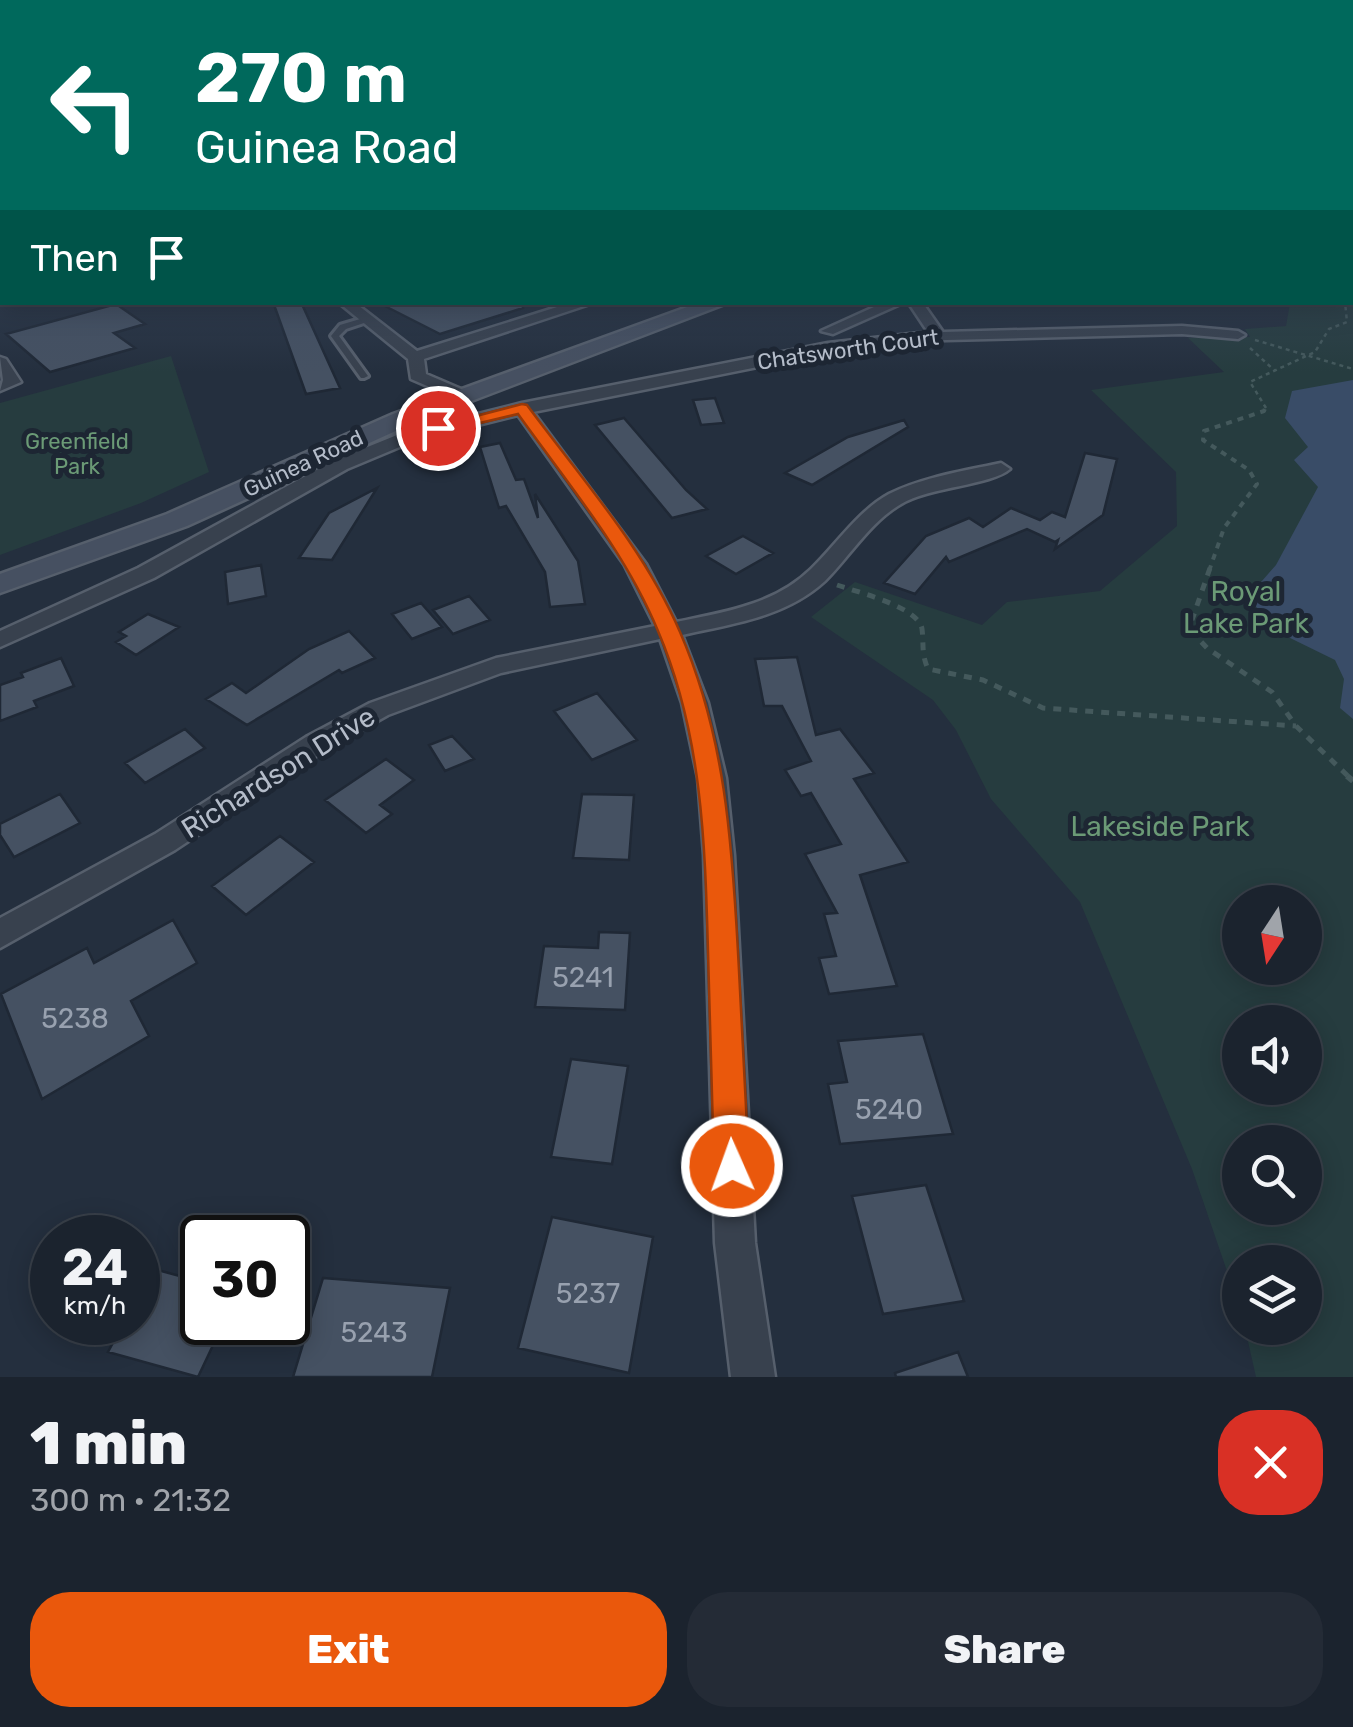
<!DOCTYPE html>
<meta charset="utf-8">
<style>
body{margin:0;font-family:Rubik,sans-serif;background:#242b36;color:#f1f3f6;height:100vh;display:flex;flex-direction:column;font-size:38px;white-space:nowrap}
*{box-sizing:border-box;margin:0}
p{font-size:32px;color:#a0a4aa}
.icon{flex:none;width:55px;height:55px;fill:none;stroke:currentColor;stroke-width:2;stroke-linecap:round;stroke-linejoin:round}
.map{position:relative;height:1377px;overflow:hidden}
.drawer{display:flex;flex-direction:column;background:#1b232e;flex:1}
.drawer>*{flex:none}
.hud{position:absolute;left:0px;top:0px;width:1355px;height:305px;box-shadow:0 5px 25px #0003,0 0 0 2px #39404a;background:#00695c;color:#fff;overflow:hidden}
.needle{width:65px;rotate:192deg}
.controls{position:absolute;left:1222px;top:885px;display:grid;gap:20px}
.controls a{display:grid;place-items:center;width:100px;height:100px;border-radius:50%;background:#1b232e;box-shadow:0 5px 25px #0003,0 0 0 2px #39404a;font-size:50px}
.speed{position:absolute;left:30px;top:1215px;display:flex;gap:20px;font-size:50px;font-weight:700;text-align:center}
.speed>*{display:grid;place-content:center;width:130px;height:130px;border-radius:50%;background:#1b232e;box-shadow:0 5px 25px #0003,0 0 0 2px #39404a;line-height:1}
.speed small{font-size:25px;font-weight:400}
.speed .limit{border:5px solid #111;border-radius:15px;background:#fff;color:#111}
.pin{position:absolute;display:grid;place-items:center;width:85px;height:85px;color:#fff;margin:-42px;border:5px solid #fff;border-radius:50%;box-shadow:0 2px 10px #0007}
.me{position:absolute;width:110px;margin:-55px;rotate:358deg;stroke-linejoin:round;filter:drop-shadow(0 0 8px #0008)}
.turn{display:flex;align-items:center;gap:35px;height:210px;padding:0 30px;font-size:45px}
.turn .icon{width:130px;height:130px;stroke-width:2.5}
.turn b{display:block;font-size:70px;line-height:85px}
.then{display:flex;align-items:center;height:95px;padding:0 30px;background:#0003;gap:20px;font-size:38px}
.round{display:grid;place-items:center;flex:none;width:105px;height:105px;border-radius:40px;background:#242b36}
.overview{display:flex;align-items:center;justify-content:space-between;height:170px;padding:0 30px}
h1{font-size:60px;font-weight:800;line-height:75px}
.cta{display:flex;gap:20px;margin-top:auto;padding:20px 30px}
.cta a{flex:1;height:115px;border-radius:40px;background:#ea580c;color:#fff;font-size:40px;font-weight:800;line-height:115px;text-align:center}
.cta a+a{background:#242b36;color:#f1f3f6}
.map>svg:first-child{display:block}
.green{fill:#263c3f;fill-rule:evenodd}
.water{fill:#394c67}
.building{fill:#455162;stroke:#1f2835;stroke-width:2.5}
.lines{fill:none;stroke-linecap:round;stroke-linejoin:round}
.service-casing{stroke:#565f6c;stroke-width:6}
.minor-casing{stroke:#565f6c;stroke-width:5}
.secondary-casing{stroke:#565f6c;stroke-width:5}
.path-far3{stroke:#44595c;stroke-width:2.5;stroke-dasharray:4 4;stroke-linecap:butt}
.path-far2{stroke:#44595c;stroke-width:4;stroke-dasharray:6 6;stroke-linecap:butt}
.path-far1{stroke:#44595c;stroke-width:5;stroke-dasharray:8 8;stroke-linecap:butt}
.path{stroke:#44595c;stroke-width:6;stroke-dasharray:9 9;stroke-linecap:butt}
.service{fill:#38414e;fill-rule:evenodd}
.minor{fill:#38414e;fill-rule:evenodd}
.secondary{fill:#465061;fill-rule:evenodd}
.route{fill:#ea580c;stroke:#983908;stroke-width:2.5}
.labels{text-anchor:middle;stroke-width:10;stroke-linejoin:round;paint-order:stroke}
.far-street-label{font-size:22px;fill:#b4bcc9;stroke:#1d2633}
.far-park-label{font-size:22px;fill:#6b9a76;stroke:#1d2633}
.park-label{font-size:28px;fill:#6b9a76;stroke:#1d2633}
.street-label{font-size:28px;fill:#b4bcc9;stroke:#1d2633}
.near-number-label{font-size:28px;fill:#98a1af}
</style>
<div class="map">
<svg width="1353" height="1377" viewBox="0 0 1353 1377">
<rect width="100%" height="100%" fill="#242f3e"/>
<path class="green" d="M1353,215V1377H1256L1245,1328H1305V1262H1240V1309L1192,1169L1080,902L991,799L956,730L933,700L811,617L855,582L982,625L1007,602L1100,591L1177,526L1176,472L1091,390L1224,372L1188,338L1250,337L1245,329L1286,326L1290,303L1352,302ZM1240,902H1305V968H1240ZM1240,1022H1305V1088H1240ZM1240,1142H1305V1208H1240Z
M171,356L209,472L141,503L0,555V403Z"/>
<path class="water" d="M1353,380V719L1340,708L1344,679L1335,660L1286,636L1247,598L1276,565L1318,487L1294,460L1308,447L1285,418L1292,391Z"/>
<path class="building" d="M273,302H301L340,388L306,394Z
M377,302H522L523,308L440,334Z
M116,304L145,324L114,333L135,348L50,372L6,334Z
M715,398L724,423L701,425L693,400Z
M624,418L686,490L707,509L672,518L595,425Z
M904,420L908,427L812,485L785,473L848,437Z
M500,443L516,480L524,479L538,518L535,494L578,561L585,604L550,607L545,572L506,506L499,508L480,447Z
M1085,453L1117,459L1103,515L1055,549L1058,540L1055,542L1027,529L949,562L946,557L915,594L884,583L926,536L969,518L983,527L1011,508L1040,520L1052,512L1065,517Z
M377,488L332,560L299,558L329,513Z
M743,536L773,553L736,574L706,556Z
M261,565L266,596L228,604L225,572Z
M469,596L490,620L453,634L433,610Z
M421,603L442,627L412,639L392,614Z
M148,614L179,627L136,655L116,642L126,636L119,632Z
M349,631L375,658L342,673L339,670L247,725L206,699L232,683L246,693L309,649Z
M797,657L816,735L840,729L874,773L854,779L908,862L860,875L897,986L829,994L819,958L836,956L824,914L837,913L805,854L841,844L811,793L801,796L785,770L811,761L782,706H764L755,659Z
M61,658L74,686L34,701L37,707L0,721V685L23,677L21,673Z
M597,693L637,740L592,760L554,711Z
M185,729L205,748L145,783L125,763Z
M452,736L474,759L445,771L429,745Z
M386,759L414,780L380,805L392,814L366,833L325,800Z
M60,794L80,823L14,857L0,835V824Z
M582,794L634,795L629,860L573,858Z
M280,836L314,862L246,915L212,886Z
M173,920L197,963L131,1001L149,1036L42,1099L1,994L87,948L94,963Z
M599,932L630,933L625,1010L535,1007L544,946L598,948Z
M923,1034L953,1134L840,1144L828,1084L847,1082L838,1041Z
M571,1059L628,1066L612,1164L551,1157Z
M926,1185L964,1301L883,1314L852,1196Z
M552,1217L653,1237L629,1373L518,1348Z
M154,1269L202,1282V1322H224L198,1377L108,1352L124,1322H138V1298Z
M323,1278L450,1288L432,1377H293Z
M958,1352L968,1377H896L895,1373Z"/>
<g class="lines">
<defs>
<path id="service" d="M367,317L371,319L370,321L346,329L339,336L368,376L364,378H361L331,336L340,325Z"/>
<path id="minor" d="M0,206H2V212H0Z
M2,249V258L0,259V250Z
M338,302H354L417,351L573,302L590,304L424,359L426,374L468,392V400L462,401L411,379L408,359Z
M885,302H905L833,334L821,331Z
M908,302H922L943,332L1182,326L1238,331L1245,335L1238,339L1182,334L906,341L828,353L533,412L646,564L676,622C724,612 774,605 811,569C836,545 858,511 889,494C923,477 964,471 1001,463L1010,469C992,485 929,487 901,504C870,522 850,556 825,581C786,617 732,624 682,635L708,703L726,778L734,855L755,1243L775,1377H731L715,1243L704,855L698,778L682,703L660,639L501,673L388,715L324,751L175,850L0,948V918L155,834L306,737L370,703L496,658L655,626L624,564L518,415L414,441L347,469L154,578L0,647V631L138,568L333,461L402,433L522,403L828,343L928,332Z
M0,357L6,359L21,382L0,391L3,380Z"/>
<path id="secondary" d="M701,302H730L411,424L187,526L0,593V574L167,514L393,414Z"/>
</defs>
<use href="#service" class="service-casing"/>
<use href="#minor" class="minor-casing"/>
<use href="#secondary" class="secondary-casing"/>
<path class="path-far3" d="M1255,340L1353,369
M1250,348L1274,370
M1266,408L1250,382L1315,352L1329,329L1347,322L1345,302"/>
<path class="path-far2" d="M1209,571L1224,528L1257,484L1249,470L1203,440L1204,431L1264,411L1266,406"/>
<path class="path-far1" d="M1210,568L1192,620L1194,634L1207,648L1272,692L1296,726L1350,778
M837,585C857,592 919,607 922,629C924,645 921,653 928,669L983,680L1043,708L1296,726"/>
<path class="path" d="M1347,776L1353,781"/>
<use href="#service" class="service"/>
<use href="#minor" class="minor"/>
<use href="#secondary" class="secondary"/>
</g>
<linearGradient id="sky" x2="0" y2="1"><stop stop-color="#141a22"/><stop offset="0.48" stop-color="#3f4d63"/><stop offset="1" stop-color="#3f4d63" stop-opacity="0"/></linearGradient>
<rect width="1353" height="372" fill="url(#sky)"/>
<path class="route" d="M522,404L527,405C581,478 644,548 680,632C725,735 732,842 738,952C742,1023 745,1094 749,1166L744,1178L732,1183L719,1178L714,1166C712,1094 710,1023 708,952C705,842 702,734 658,631C625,551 568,484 518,414L438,433L430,428Z"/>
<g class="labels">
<g class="far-street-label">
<text transform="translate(848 349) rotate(-8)" y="8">Chatsworth Court</text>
<text transform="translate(303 463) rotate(-25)" y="8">Guinea Road</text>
</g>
<g class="far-park-label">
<text x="77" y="449">Greenfield<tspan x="77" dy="25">Park</tspan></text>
</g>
<g class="park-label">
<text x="1246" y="601">Royal<tspan x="1246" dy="32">Lake Park</tspan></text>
<text x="1160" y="836">Lakeside Park</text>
</g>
<g class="street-label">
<text transform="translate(278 772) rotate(-32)" y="10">Richardson Drive</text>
</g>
<g class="near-number-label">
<text x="583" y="987">5241</text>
<text x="75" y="1028">5238</text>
<text x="889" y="1119">5240</text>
<text x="588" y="1303">5237</text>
<text x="374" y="1342">5243</text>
</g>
</g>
</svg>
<div class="controls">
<a><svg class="needle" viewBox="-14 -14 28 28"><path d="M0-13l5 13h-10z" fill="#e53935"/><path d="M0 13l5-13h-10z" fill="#a0a4aa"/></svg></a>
<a><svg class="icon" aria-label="sound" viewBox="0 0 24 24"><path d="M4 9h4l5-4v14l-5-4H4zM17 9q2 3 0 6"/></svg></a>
<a><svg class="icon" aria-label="search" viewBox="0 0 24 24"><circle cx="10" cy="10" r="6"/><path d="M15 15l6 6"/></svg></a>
<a><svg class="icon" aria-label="layers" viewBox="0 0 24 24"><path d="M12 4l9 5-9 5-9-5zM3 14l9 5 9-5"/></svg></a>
</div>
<div class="speed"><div>24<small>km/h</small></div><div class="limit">30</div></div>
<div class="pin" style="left:438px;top:428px;background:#d93025"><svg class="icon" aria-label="arrive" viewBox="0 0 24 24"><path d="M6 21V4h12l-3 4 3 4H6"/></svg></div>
<svg class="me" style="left:732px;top:1166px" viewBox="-20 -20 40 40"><circle r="17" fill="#ea580c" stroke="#fff" stroke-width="3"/><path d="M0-11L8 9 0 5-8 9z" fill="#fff"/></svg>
<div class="hud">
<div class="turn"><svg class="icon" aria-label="left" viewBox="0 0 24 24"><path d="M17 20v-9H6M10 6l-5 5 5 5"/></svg><div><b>270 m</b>Guinea Road</div></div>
<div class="then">Then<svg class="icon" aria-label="arrive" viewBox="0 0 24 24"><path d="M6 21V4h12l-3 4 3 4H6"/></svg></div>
</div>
</div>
<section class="drawer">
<div class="overview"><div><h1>1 min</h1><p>300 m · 21:32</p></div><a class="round" style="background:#d93025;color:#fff"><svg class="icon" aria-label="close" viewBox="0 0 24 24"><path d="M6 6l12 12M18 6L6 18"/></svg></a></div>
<div class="cta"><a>Exit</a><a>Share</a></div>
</section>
